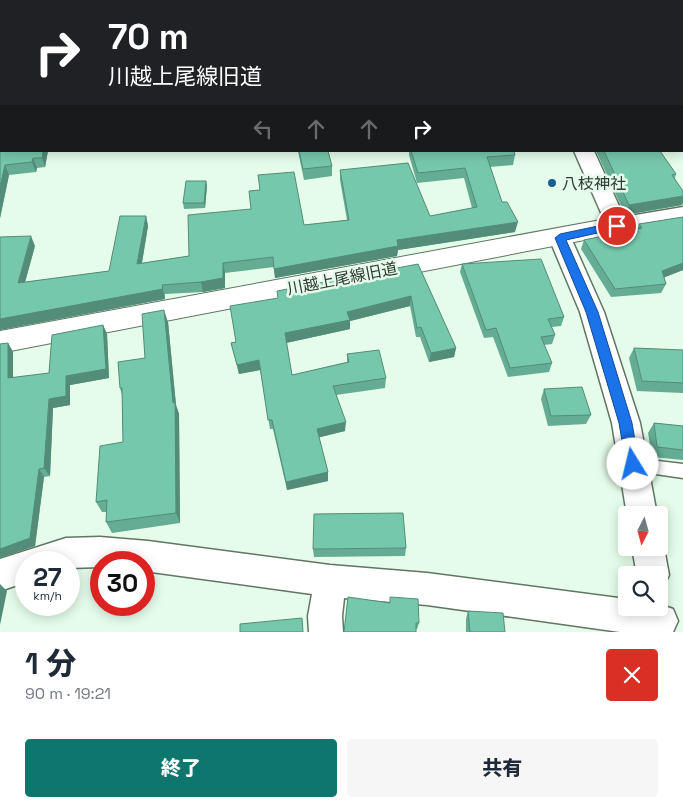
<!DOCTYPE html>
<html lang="ja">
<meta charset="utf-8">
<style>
body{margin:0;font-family:"Space Grotesk","Noto Sans JP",sans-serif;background:#f6f6f7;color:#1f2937;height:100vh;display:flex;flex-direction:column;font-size:19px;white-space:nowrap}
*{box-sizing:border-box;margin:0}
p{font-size:16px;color:#747a83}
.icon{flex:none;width:28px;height:28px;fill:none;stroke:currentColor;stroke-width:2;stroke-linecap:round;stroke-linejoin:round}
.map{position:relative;height:632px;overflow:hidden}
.panel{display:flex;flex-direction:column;background:#fff;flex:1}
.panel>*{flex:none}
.hud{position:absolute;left:0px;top:0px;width:684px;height:152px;box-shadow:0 2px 12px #0003;background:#202124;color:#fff;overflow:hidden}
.needle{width:32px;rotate:186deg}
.controls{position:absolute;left:618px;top:506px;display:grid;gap:10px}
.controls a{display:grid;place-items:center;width:50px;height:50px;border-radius:5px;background:#fff;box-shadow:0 2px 12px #0003;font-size:25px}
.speed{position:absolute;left:15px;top:551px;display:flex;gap:10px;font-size:25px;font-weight:700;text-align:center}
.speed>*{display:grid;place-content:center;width:65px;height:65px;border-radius:50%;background:#fff;box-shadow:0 2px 12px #0003;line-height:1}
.speed small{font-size:12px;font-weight:400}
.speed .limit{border:8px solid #d22;background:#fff;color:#111}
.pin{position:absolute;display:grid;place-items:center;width:42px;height:42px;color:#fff;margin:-21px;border:2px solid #fff;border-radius:50%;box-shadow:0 1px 5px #0007}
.me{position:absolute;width:55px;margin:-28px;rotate:351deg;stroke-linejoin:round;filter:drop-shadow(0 0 4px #0008)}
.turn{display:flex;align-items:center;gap:18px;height:105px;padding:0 25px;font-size:22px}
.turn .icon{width:65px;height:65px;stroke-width:2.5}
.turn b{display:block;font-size:35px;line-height:42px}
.lanes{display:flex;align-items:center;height:48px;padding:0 25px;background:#0003;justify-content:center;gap:25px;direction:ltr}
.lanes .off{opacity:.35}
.round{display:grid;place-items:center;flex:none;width:52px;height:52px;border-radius:5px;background:#f6f6f7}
.overview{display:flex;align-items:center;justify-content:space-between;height:85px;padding:0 25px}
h1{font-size:30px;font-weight:800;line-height:38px}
.button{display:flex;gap:10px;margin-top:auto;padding:10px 25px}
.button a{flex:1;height:58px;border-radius:5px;background:#0f766e;color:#fff;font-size:20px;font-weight:800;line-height:58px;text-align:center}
.button a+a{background:#f6f6f7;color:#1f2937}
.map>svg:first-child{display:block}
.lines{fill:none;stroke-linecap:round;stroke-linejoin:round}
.lane-casing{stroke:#607564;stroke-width:3}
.street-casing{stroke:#607564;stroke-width:3}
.secondary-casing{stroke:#607564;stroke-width:2}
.primary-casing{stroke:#607564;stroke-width:2}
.lane{fill:#fff;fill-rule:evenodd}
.street{fill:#fff;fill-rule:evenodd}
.secondary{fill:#fff;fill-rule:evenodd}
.primary{fill:#fff;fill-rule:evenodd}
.wall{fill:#65ac94}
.shaded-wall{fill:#538c78}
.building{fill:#76c8ac;stroke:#538c78}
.route{fill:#1a73e8;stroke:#114b97}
.poi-dot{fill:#176094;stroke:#e4fce9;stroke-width:2}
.labels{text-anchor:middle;stroke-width:5;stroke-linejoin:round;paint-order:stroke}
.poi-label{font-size:16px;fill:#313a33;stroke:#e4fce9;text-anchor:start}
.street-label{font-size:16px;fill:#313a33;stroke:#e4fce9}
</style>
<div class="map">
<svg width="683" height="632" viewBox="0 0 683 632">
<rect width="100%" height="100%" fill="#e4fce9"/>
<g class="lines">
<defs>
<path id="lane" d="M682,137H683V144H682Z
M633,458L683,464V478L628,470L626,465L628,460Z"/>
<path id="street" d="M0,50H1V61H0Z
M574,151H594L624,217L683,207V223L617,234L609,231Z
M560,230L568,232L571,238L604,312L640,423L657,515H627L612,423L580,312L549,238L552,232Z
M100,537L148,541L330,565L427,573L626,599V608H659V604L673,609L678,621L673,632H620L427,605L344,598L342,616L343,632H309L308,616L312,594L144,571V562H101V567L69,568V562H26V582L0,591V559L66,538Z
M659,537L664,548L669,575L664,586L659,589V575H637L632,548H659Z"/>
<path id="secondary" d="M617,217L626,220L629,226L626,232L0,353V331Z"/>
<path id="primary" d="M0,34H1V46H0Z"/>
</defs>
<use href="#lane" class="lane-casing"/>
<use href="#street" class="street-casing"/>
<use href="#secondary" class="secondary-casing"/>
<use href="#primary" class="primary-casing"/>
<use href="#lane" class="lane"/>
<use href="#street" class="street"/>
<use href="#secondary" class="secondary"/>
<use href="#primary" class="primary"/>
</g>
<path class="wall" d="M0,57H1V88H0Z
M0,117L1,151H48L45,167L37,168L36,172L9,175L0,218Z
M298,151H328L332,166V176L304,180Z
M409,151H514L515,155L513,165L490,167L502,202L515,232L398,250L397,256L275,278L274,267L225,273V288L203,292L165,294V299L0,330L35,246L25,282L109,271L146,216L148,226L142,263L189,256L304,225L347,220L340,180V170L430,216L472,208L464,178L417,183L409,155Z
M596,151H660L676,174L675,178L682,205L625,215Z
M206,181L207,186L205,208L184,209L183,203Z
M683,217V270L664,277L666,284L661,293L611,297L581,249L584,240L637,229L639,224Z
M418,264L456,348L454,357L429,362L420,337H416L410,306L350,321V329L286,343L292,375L347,362V354L386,378L385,388L336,395L345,431L319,437L328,472V481L287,490L273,429H270L260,370L239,374L231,343L236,342L278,298Z
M462,264L564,317L561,326L552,327L555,335L552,344L544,345L552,363L549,372L508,377L493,337L484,338L460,272Z
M168,322L176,405L179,414L180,523L112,533L106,522L107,512H102L96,502L123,442L122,395L120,388L145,358Z
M103,325L107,334L109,378L70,385V405L53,408L50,476L44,477L35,546L0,558V344L8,343L13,352V378L49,373Z
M634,348L683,350V393L637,391L629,358Z
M544,389L591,415L586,424L548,426L541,399Z
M654,423L683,426V460L652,457L648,433Z
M406,548L405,556L314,557L313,549Z
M390,597L419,623L417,629H416L390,603Z
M468,611L505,632H466V619Z"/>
<path class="shaded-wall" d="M43,151H48L45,167L42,158Z
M33,158L37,168L36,172L32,162Z
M5,165L9,175L0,218V187Z
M206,181L207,186L205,208L204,203Z
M683,196V203L682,205L625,215L629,205Z
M146,216L148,226L140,274L137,264Z
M518,222L515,232L398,250L397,256L275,278L274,269L397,240Z
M31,236L35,246L22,293L18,283Z
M223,263L225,273V288L203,292L201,282Z
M683,263V270L658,280L662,271Z
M162,285L165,299L0,330V319Z
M411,296L410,306L350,321V329L286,343L285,333L347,312Z
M164,310L168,322L176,405L179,414L180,523L176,513Z
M103,325L107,334L109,378L70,385V405L53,408L50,476L44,468L49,399Z
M8,343L13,352V388L8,378Z
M456,348L454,357L429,362L431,353Z
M259,360L260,370L239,374L237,365Z
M346,422L345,431L317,438V429Z
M39,469L44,477L35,546L0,558V549Z
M328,472V481L287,490L286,482Z
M0,584L7,591L0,625Z"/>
<path class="building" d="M537,0H565V1H537Z
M0,57H1V81H0Z
M0,117H1V151H43L42,158H33L32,162L5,165L0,187Z
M299,151H328L332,166L303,169Z
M411,151H514L515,155L487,157L502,202H507L518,222L397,240L398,246L274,269L273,257L223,263V278L201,282L162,285L163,289L0,319V237L31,236L18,283L109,271L120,216H146L137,264L189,256L188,215L251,209L249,191L260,190L258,175L294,172L304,225L349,220L340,170L408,163L430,216L477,207L465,168L418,173Z
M604,151H660L676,174L672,175L683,191V196L629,205Z
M186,181H206L204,203H183Z
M683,217V263L662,271L666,284L615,289L584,240L642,228L639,224Z
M541,259L564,317L548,319L555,335L541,337L552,363L510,368L496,328L486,330L462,264Z
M418,264L456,348L431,353L421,327L417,328L411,296L347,312L350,320L285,333L292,375L349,362L347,354L379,350L386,378L333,386L346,422L317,429L328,472L286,482L272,420H268L259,360L237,365L231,343L236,342L230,306L278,298L277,291Z
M164,310L173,403L175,402L176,513L106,522L107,500L96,502L100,446L123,442L122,388H120L118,362L145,358L142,314Z
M103,325L106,369L66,376V396L49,399L44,468L39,469L30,538L0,549V344L8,343V378L49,373L52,335Z
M634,348L683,350V383L642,381Z
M582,387L591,415L551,416L544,389Z
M654,423L683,426V450L657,447Z
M403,513L406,548L313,549L314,514Z
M348,597L390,603V597L418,599L419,623H416V632H344Z
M468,611L503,613L505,632H470Z
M302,618L303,632H240V624Z"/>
<path class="route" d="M617,222L622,226L620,228L566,240L598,312L632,423L639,464L637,469L633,470L628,469L626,464L619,423L586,312L555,238L560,234Z"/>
<circle class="poi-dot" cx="552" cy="183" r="5"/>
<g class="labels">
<g class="poi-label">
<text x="562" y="189">八枝神社</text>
</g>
<g class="street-label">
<text transform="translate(342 278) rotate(-11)" y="6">川越上尾線旧道</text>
</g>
</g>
</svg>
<div class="controls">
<a><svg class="needle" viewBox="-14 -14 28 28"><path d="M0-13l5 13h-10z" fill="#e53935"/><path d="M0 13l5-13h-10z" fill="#747a83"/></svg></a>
<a><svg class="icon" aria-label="search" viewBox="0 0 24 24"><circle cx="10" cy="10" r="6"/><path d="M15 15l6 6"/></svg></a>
</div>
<div class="speed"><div>27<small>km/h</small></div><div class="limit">30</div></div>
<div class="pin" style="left:617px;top:226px;background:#d93025"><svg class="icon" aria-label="arrive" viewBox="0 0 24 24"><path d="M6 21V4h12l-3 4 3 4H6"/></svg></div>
<svg class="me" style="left:633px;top:464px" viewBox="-20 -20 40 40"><circle r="19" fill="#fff"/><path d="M0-13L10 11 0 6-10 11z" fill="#1a73e8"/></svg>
<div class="hud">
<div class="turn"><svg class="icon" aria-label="right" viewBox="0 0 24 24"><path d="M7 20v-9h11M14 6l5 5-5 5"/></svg><div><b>70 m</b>川越上尾線旧道</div></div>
<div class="lanes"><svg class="icon off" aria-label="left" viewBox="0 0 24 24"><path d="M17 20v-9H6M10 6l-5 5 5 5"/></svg><svg class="icon off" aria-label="ahead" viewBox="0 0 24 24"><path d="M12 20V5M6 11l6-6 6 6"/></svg><svg class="icon off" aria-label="ahead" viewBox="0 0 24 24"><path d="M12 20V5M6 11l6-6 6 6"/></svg><svg class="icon" aria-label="right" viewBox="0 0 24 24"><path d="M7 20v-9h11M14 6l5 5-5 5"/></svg></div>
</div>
</div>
<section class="panel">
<div class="overview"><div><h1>1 分</h1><p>90 m · 19:21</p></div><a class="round" style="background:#d93025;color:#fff"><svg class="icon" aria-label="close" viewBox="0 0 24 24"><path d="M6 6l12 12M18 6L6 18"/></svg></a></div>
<div class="button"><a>終了</a><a>共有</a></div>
</section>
